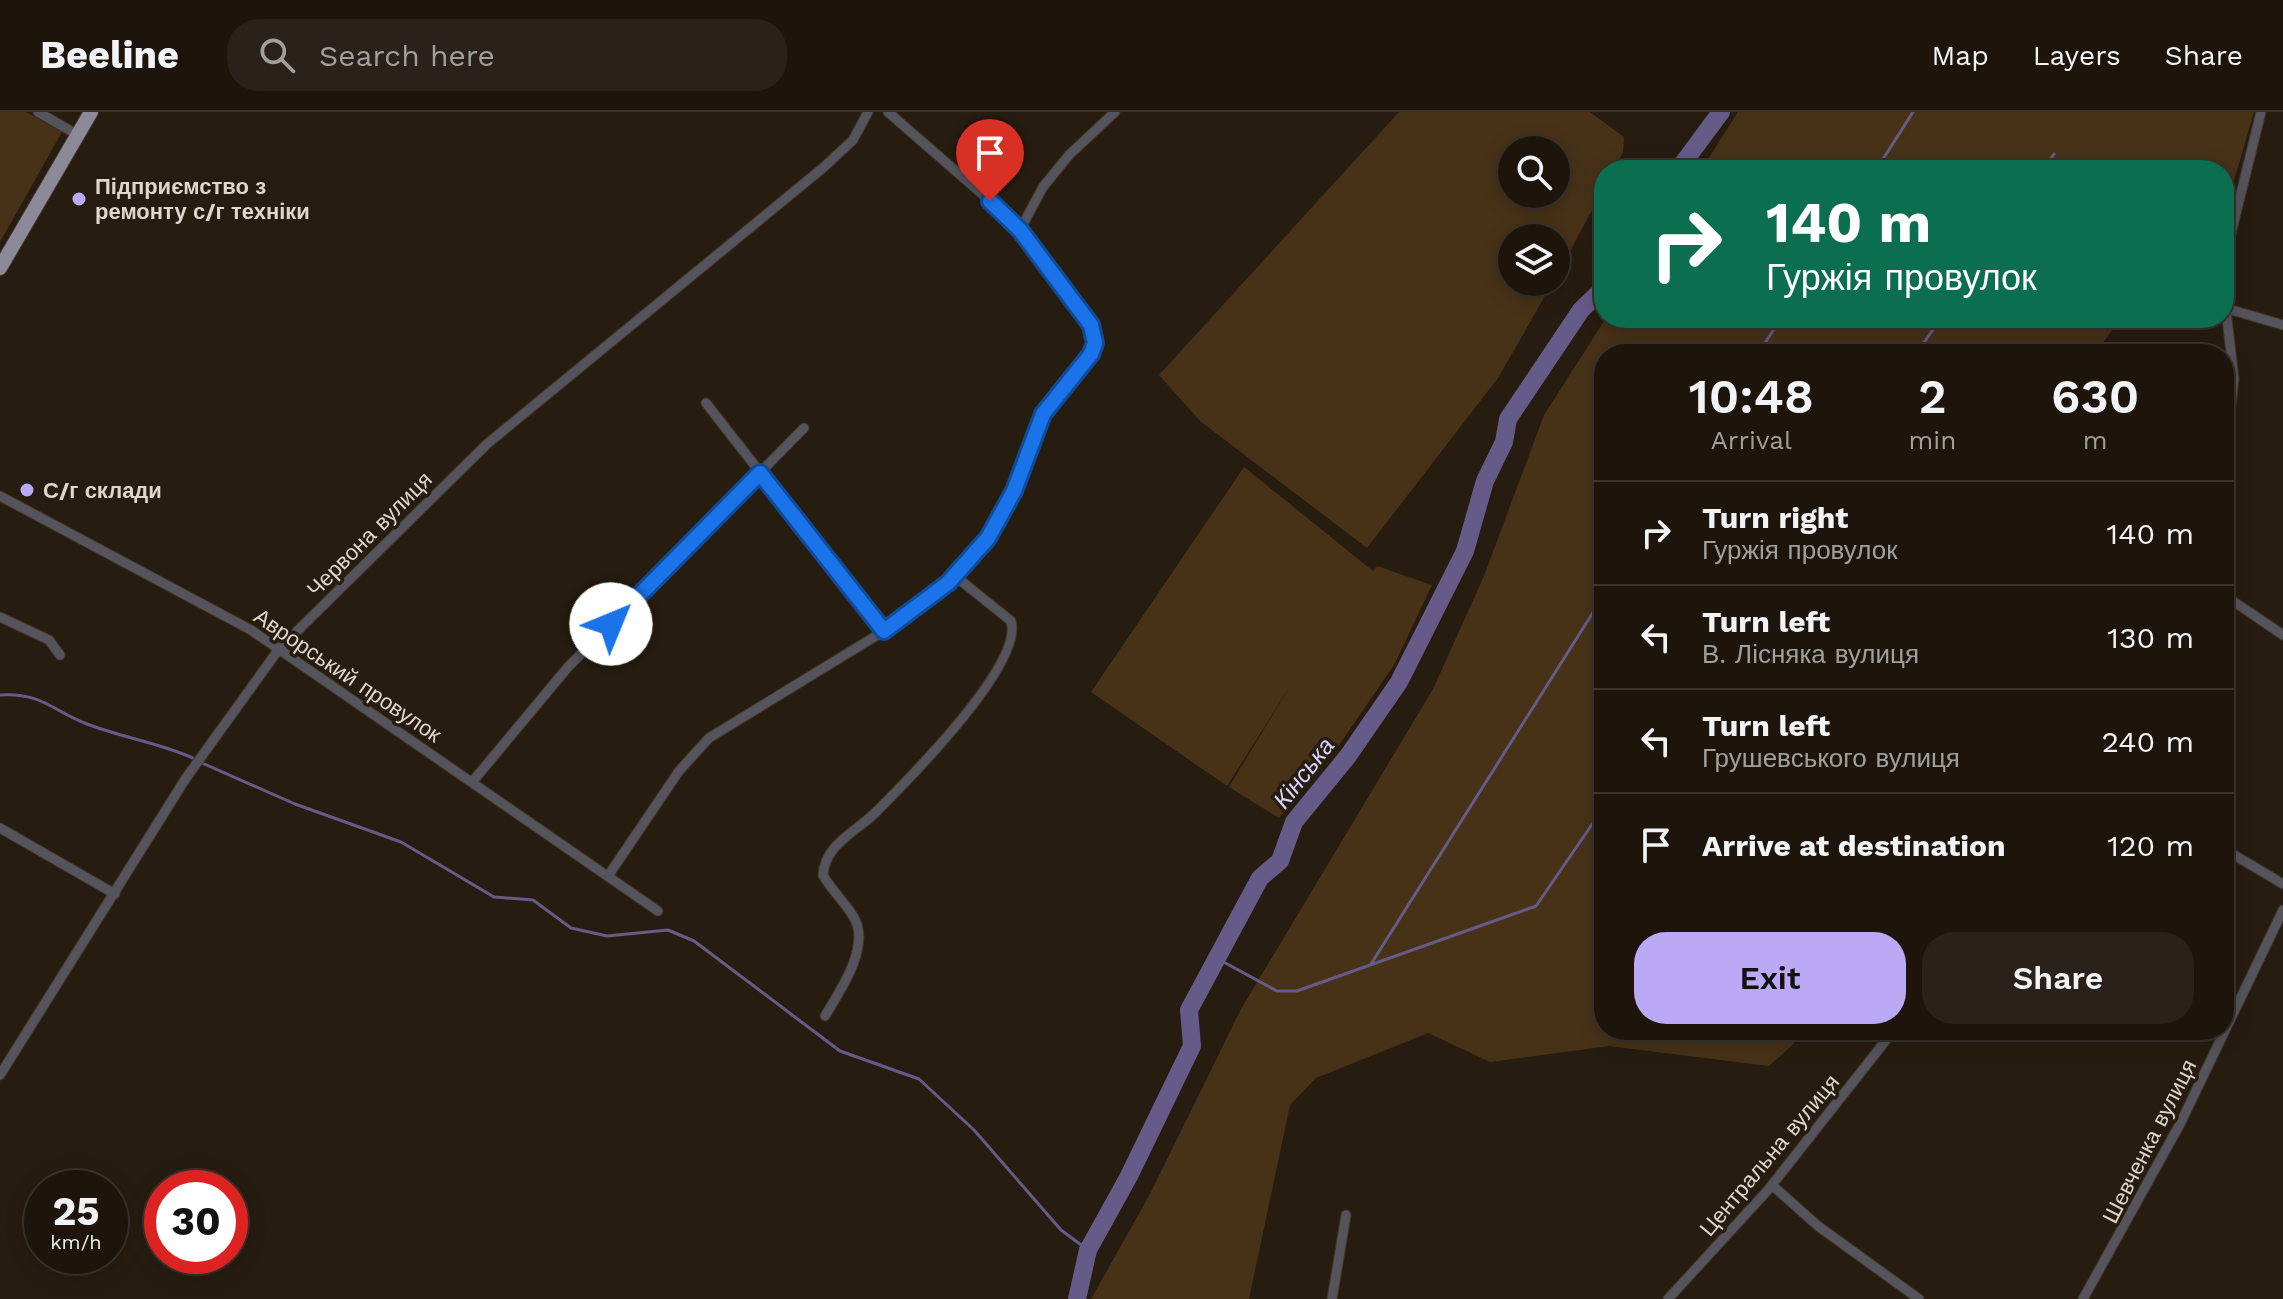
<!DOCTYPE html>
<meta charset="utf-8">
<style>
body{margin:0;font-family:"Work Sans",sans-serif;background:#2a221a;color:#f1f3f6;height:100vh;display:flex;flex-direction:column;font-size:30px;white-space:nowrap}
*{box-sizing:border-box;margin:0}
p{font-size:26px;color:#a09f9d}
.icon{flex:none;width:44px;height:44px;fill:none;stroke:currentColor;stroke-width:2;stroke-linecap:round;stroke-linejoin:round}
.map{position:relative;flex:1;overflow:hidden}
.drawer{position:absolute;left:1594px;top:232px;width:640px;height:696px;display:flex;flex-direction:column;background:#1d150c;border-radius:32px;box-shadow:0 4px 20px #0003,0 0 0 2px #3b342d}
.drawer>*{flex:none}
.top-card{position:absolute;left:1594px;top:48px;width:640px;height:168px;border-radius:32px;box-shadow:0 4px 20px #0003,0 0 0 2px #3b342d;background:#0b6e4f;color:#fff;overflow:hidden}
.controls{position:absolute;left:1498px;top:24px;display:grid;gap:16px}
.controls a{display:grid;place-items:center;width:72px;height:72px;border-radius:50%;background:#1d150c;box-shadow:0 4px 20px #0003,0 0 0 2px #3b342d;font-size:40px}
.speed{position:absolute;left:24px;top:1058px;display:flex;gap:16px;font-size:40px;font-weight:700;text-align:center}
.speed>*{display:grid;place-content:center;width:104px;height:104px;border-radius:50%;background:#1d150c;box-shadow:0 4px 20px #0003,0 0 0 2px #3b342d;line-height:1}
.speed small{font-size:20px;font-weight:400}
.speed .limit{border:12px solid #d22;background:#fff;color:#111}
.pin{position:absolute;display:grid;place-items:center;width:68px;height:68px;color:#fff;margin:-82px -34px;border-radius:50% 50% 50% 0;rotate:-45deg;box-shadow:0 0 8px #0007}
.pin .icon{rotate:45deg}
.me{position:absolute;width:88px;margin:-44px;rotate:45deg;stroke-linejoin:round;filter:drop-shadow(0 0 6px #0008)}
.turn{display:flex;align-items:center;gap:28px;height:168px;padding:0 40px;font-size:36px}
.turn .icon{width:104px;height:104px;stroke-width:2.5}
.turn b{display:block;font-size:56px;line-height:68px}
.eta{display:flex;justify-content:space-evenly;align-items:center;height:136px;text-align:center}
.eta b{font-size:48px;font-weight:600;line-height:56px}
.action{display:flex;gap:16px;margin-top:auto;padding:16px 40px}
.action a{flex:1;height:92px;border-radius:32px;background:#baaaf6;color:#111;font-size:32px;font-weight:600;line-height:92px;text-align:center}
.action a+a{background:#2a221a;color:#f1f3f6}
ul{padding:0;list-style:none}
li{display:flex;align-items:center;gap:24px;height:104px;padding:0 40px;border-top:2px solid #3b342d}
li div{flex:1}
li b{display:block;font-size:30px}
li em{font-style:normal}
header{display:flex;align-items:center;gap:48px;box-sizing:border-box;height:112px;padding:0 40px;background:#1d150c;border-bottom:2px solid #3b342d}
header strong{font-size:38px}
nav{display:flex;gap:44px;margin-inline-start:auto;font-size:28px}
.search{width:560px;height:72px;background:#2a221a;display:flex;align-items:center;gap:20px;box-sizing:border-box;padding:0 28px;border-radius:32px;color:#a09f9d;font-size:30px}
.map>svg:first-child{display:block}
.green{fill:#473218;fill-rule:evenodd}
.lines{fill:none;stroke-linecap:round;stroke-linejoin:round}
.stream{stroke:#655b88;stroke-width:3}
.river{stroke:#655b88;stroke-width:18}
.minor-casing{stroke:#41362b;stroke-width:11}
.primary-casing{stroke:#41362b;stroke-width:16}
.minor{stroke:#55545c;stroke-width:9}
.primary{stroke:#8c8999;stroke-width:14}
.route-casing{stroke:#114b97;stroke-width:20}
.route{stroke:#1a73e8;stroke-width:14}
.poi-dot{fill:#baaaf6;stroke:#271c10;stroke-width:3}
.labels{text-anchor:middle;stroke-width:7;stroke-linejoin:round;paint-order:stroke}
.poi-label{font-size:22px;font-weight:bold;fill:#ded7cf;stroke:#271c10;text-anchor:start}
.street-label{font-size:22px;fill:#ded7cf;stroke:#271c10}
.water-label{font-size:24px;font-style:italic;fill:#dad2fe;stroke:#271c10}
</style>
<header>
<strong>Beeline</strong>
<div class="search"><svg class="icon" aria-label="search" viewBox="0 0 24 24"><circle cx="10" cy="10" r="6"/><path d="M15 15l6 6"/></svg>Search here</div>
<nav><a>Map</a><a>Layers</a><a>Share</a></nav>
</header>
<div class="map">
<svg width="2283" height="1187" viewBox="0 0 2283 1187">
<rect width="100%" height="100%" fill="#271c10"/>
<path class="green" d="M0,0H26L62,20L0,130Z
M1399,0H1590L1624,25L1623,40L1614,58H1604V76L1556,165V126H1512V170H1553L1498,266L1367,436L1200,309L1159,263ZM1556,38V82H1512V38Z
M1738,0H2254L2224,103V58H1701Z
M1606,206H2121L2095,242H1604V918H1809L1769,954L1609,934L1490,950L1428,921L1316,966L1290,993L1249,1187H1091L1150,1082L1241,897L1433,577L1484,464L1544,303Z
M1244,355L1373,459L1377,454L1432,473L1394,553L1335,639L1279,706L1229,675L1292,571L1227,674L1091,580Z"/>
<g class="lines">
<path class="stream" d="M1876,58L1913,0
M2043,58L2054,42
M1758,242L1781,206
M1916,242L1941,206
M0,583C41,580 53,599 87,612C123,626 161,631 195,647
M202,651L295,692L401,730L494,785L533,788L571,816L607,824L668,818L694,829L840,939L919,967L974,1018L1061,1118L1088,1138
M1218,847L1277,879H1297L1536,794L1604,695
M1371,852L1604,483"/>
<path class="river" d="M1678,58L1721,0
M1077,1187L1088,1138L1129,1064L1192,934L1189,898L1260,766L1280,749L1294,710L1348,644L1399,570L1465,439L1485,369L1504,330L1508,307L1581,198L1604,176"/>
<defs>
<path id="minor" d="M38,0L78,23
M1020,118L1043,75L1069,43L1115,0
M2224,150L2261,0
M2224,181L2234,267L2224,354
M2225,196L2283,213
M706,291L884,519
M0,384L251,518L658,799
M2224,483L2283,523
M0,505L49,528L60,543
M473,669L568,555L804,316
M0,716L115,782
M2224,737L2283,772
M608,764L679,659L709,626L884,519L965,455L1003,402L1043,302L1091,242L1095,231L1091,213L1011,107L888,0
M825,904C840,879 872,833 853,804C844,789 831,778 823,763C825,732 856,720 876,700C908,668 1024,552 1011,509L955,464
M0,963L186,666L279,537L487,332L824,55L853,28L868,0
M1772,1073L1818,1114L1919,1187
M1332,1187L1346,1103
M1668,1187L1768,1078L1894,918
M2083,1187L2180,1012L2283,798"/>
<path id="primary" d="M0,156L91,0"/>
</defs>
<use href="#minor" class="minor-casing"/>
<use href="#primary" class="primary-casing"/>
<use href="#minor" class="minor"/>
<use href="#primary" class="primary"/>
</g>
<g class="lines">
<defs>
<path id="route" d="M611,512L760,361L884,519L948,471L988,426L1014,379L1043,302L1091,242L1095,231L1091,213L1020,118L990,89"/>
</defs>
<use href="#route" class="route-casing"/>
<use href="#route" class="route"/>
</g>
<g class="poi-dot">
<circle cx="79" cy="87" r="8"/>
<circle cx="27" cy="378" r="8"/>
</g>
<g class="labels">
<g class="poi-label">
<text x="95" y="82">Підприємство з<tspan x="95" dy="25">ремонту с/г техніки</tspan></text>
<text x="43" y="386">С/г склади</text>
</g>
<g class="street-label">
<text transform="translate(369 422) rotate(-45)" y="8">Червона вулиця</text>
<text transform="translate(348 563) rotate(34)" y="8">Аврорський провулок</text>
<text transform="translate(2149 1029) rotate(-63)" y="8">Шевченка вулиця</text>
<text transform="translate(1769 1043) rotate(-50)" y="8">Центральна вулиця</text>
</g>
<g class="water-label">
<text transform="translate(1304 661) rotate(-52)" y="8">Кінська</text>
</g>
</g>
</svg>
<div class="controls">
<a><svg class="icon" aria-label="search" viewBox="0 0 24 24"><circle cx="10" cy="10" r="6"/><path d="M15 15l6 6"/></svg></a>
<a><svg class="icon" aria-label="layers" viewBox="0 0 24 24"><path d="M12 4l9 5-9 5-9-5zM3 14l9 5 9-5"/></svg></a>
</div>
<div class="speed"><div>25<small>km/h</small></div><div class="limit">30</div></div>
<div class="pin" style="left:990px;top:89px;background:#d93025"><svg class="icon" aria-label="arrive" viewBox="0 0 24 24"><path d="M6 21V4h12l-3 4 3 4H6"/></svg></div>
<svg class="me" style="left:611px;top:512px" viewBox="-20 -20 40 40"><circle r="19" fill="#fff"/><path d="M0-13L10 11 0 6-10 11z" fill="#1a73e8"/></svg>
<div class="top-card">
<div class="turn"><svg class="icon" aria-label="right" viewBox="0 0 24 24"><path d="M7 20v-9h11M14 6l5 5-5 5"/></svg><div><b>140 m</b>Гуржія провулок</div></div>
</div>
<section class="drawer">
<div class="eta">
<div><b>10:48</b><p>Arrival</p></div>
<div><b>2</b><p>min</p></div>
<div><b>630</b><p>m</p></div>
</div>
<ul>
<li><svg class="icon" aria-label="right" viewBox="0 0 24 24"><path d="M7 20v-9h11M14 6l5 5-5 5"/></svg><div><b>Turn right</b><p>Гуржія провулок</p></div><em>140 m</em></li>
<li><svg class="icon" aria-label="left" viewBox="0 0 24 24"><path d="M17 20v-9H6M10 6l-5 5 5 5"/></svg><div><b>Turn left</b><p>В. Лісняка вулиця</p></div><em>130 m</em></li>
<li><svg class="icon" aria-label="left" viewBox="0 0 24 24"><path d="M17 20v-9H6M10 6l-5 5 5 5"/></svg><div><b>Turn left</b><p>Грушевського вулиця</p></div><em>240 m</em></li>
<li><svg class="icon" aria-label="arrive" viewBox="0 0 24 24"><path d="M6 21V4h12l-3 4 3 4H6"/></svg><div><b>Arrive at destination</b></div><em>120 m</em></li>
</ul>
<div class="action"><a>Exit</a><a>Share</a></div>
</section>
</div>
